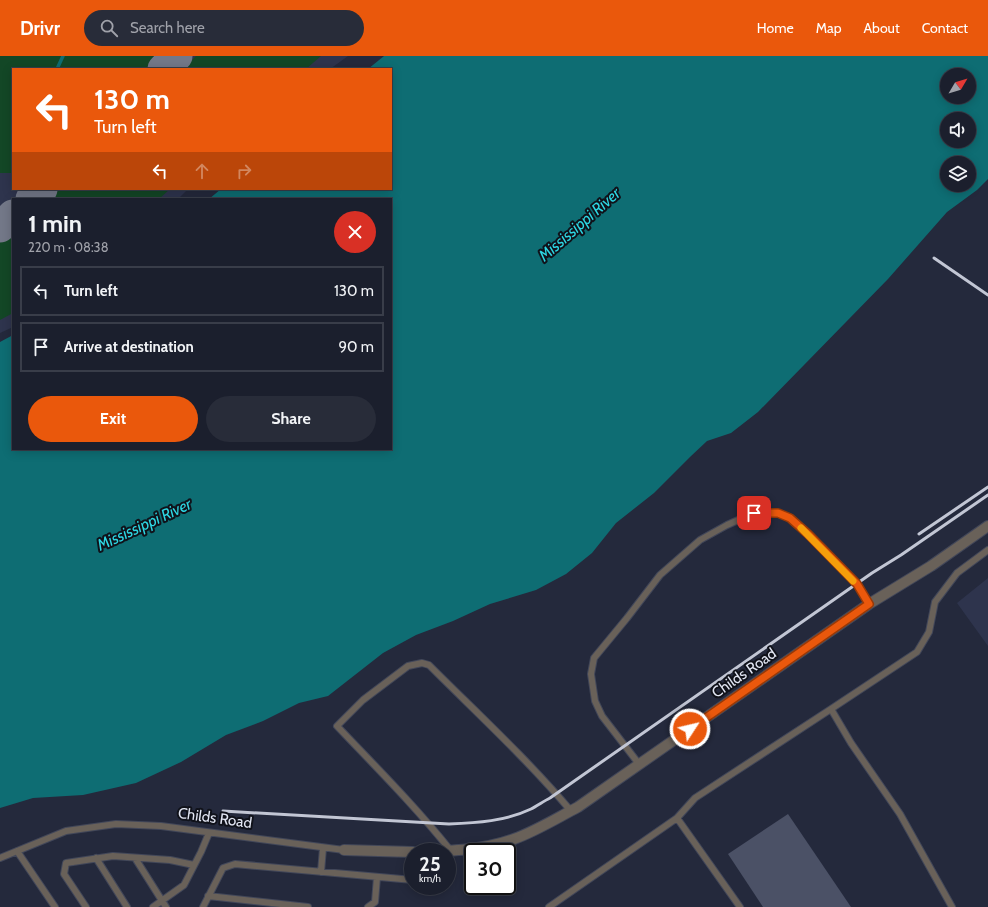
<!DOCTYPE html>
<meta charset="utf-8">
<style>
body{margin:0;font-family:Cabin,sans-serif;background:#282c39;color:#f1f3f6;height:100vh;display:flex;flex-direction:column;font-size:15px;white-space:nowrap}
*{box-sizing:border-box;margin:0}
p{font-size:13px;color:#a0a2aa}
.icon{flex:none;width:22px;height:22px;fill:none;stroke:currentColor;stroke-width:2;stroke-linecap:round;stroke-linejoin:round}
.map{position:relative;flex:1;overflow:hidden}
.details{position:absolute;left:12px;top:142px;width:380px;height:252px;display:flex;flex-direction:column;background:#1b1f2d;border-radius:0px;box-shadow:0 2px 10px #0003,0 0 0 1px #393d49}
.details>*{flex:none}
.banner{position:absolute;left:12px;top:12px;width:380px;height:122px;border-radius:0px;box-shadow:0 2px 10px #0003,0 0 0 1px #393d49;background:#ea580c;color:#fff;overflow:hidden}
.needle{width:26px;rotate:52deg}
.fabs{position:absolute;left:940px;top:12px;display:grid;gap:8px}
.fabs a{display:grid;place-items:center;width:36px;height:36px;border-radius:50%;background:#1b1f2d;box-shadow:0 2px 10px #0003,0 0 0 1px #393d49;font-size:20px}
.speed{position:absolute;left:404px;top:787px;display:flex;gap:8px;font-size:20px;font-weight:700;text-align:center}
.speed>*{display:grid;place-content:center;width:52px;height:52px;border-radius:50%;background:#1b1f2d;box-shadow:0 2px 10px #0003,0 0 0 1px #393d49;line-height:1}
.speed small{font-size:10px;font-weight:400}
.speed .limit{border:2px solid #111;border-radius:6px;background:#fff;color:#111}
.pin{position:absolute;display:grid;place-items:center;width:34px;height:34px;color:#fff;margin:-17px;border-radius:8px;box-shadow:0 2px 6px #0006}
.me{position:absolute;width:44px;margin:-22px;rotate:55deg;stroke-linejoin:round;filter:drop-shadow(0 0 3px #0008)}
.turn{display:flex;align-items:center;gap:14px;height:84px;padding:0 16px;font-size:18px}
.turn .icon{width:52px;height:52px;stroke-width:2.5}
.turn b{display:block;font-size:28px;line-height:34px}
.lanes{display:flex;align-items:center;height:38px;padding:0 16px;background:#0003;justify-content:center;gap:20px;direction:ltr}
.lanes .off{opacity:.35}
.round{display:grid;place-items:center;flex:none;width:42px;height:42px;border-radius:21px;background:#282c39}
.summary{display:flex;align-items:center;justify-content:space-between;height:68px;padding:0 16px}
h1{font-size:24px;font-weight:700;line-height:30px}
.primary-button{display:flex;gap:8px;margin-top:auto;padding:8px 16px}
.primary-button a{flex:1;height:46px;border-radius:24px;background:#ea580c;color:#fff;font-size:16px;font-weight:700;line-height:46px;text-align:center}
.primary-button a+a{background:#282c39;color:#f1f3f6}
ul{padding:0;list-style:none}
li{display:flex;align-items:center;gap:12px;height:50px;margin:0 8px 6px;padding:0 8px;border:2px solid #393d49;border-radius:0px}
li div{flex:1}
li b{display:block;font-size:15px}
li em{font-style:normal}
header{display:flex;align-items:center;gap:24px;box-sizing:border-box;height:56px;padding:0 20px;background:#ea580c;color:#fff}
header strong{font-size:19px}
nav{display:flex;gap:22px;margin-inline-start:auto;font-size:14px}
.search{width:280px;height:36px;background:#282c39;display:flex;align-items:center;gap:10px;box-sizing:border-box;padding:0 14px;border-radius:22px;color:#a0a2aa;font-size:15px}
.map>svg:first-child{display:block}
.built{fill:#2e344d}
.green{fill:#134726}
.water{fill:#0e6d73;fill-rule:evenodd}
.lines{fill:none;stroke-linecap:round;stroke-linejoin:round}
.stream{stroke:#0e6d73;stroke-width:3.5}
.taxiway{stroke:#737888;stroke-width:31}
.building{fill:#4b5166}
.lane-casing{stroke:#424759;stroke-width:8}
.street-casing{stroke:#424759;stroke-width:12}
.lane{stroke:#696159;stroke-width:6}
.street{stroke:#696159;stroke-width:10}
.rail{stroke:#c2c6d4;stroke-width:3}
.route-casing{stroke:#983908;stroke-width:10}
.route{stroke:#ea580c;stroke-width:7}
.slow{stroke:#f59e0b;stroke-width:7}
.labels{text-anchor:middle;stroke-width:4;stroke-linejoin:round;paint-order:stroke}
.street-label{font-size:15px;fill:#e2e6f3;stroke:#10121a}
.water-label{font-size:16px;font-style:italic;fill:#2dd7e3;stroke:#10121a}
</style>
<header>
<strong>Drivr</strong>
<div class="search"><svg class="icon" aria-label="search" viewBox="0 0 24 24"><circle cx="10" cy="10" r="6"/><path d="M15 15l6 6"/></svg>Search here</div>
<nav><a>Home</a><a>Map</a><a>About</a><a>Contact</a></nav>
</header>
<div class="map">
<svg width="988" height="851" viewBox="0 0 988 851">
<rect width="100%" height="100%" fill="#24293c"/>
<path class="built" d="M0,0H348L330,13H13V133H188L178,143H13V271L0,277Z
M988,522V590L957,547Z"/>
<path class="green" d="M0,0H158L145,13H13V117H0Z
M196,0H321L306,13H183Z
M60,133H170L159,143H50Z
M13,176V257L0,264V186Z"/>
<path class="water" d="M384,0H988V123L977,134L947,156L888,223L758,356L731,377L707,385L690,401L654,437L616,467L592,497L566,518L536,534L490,548L453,565L416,579L383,597L328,640L299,647L263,665L226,679L181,706L136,727L83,739L33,742L0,752V286L13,279V393H391V143H209L221,133H391V13H368ZM947,19H969V41H947ZM947,63H969V85H947ZM947,107H969V129H947Z"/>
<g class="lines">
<path class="stream" d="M57,13L63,0"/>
<path class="taxiway" d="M163,13L177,0
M31,143L42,133
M0,171L13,159"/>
</g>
<path class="building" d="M788,758L851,851H763L728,798Z"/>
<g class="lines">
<defs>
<path id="lane" d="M639,708L602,660L595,645L591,618L594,602L627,562L660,519L700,484L727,469L754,457H778L790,462L823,492L857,528L869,548
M677,762L740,851
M17,795L55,851
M451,795C416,751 376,711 337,670L363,644L408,610L422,607L429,609C477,657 527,703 571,755
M0,802L66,775L116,768L161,770L344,794
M96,802L127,851
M135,802L166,851
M321,816L323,792
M208,840L308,851
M86,851L64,818L66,807L113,800L170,804L194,809
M153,851L184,829L201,796L209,777
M203,851L223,812L235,808L413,824
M368,851L375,846L377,821
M549,851L677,762L695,742L831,653
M952,851L900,758L851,687L831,653L917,596L929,576L935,546L957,517L988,494"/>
<path id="street" d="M344,794L413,796
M419,796C451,795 484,794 514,783C536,775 557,762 578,751L869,548L931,510L988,470"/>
</defs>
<use href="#lane" class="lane-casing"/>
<use href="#street" class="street-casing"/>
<use href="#lane" class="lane"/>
<use href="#street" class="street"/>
<path class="rail" d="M934,202L988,239
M919,478L988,431
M223,755L449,768C477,767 506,765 531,753C537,750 544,745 550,742L872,517L901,499L988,439"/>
</g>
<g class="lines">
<defs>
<path id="route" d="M690,673L869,548L857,528L808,478L790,462L778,457H754"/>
</defs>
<use href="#route" class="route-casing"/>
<use href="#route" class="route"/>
<path class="slow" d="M801,472L853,525"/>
</g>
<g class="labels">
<g class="street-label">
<text transform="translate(744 617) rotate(-35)" y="5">Childs Road</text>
<text transform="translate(215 762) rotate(8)" y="5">Childs Road</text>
</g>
<g class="water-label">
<text transform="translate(579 168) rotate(-41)" y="6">Mississippi River</text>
<text transform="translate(144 468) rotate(-25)" y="6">Mississippi River</text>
</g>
</g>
</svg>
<div class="fabs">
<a><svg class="needle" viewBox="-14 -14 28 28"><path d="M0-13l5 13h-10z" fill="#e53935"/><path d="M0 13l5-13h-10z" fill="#a0a2aa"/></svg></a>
<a><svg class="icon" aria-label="sound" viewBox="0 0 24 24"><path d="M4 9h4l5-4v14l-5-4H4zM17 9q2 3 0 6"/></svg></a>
<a><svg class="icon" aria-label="layers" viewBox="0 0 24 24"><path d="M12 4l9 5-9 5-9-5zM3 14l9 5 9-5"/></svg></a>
</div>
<div class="speed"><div>25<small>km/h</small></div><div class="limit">30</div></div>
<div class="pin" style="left:754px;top:457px;background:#d93025"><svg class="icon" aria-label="arrive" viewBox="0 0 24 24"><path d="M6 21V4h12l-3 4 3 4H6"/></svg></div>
<svg class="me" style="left:690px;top:673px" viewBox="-20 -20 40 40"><circle r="17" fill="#ea580c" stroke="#fff" stroke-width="3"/><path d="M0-11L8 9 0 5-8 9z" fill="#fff"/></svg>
<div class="banner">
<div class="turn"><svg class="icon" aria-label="left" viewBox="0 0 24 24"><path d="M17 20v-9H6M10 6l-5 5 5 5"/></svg><div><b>130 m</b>Turn left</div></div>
<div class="lanes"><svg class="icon" aria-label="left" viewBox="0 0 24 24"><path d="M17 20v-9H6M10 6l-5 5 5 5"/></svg><svg class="icon off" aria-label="ahead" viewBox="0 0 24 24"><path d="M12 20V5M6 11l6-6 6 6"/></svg><svg class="icon off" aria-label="right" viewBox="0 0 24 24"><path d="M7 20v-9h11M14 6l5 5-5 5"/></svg></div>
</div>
<section class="details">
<div class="summary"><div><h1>1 min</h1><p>220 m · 08:38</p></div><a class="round" style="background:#d93025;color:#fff"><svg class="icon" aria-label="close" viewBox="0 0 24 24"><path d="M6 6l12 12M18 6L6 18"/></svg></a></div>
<ul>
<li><svg class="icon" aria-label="left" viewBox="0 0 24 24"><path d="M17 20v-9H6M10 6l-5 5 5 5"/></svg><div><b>Turn left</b></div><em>130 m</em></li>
<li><svg class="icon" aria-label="arrive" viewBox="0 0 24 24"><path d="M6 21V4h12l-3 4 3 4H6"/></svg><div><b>Arrive at destination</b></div><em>90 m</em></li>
</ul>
<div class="primary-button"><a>Exit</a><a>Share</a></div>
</section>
</div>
